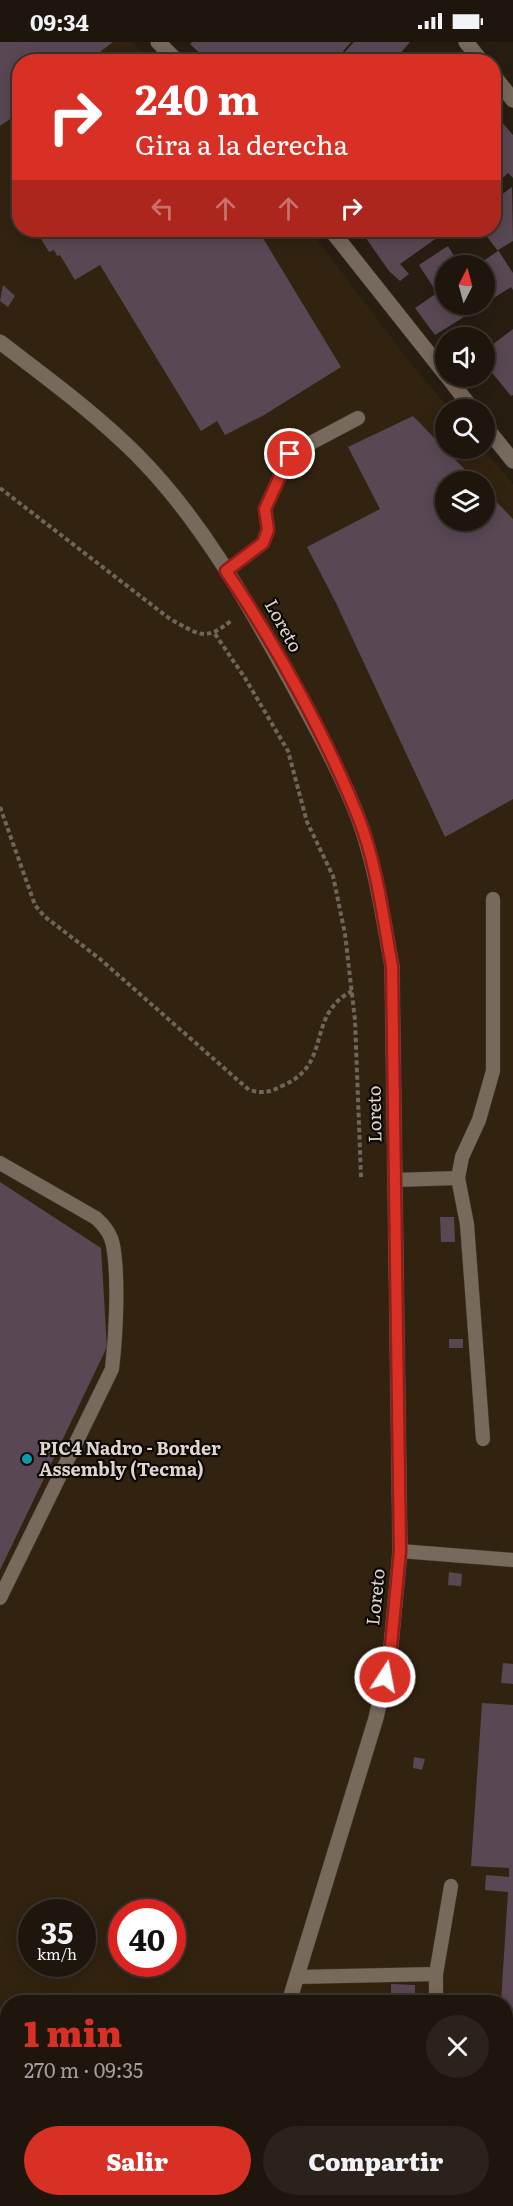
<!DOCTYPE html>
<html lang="es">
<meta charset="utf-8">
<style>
body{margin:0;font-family:Literata,serif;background:#2b231b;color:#f1f3f6;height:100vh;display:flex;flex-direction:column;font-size:22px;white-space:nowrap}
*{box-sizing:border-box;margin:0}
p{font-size:20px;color:#a19f9d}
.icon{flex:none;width:33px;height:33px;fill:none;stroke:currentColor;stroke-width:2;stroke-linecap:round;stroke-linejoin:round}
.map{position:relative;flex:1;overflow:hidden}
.panel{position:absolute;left:0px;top:1953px;width:513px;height:212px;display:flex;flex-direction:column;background:#1e160d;border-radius:24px 24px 0 0;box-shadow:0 3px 15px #0003,0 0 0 2px #3c352e}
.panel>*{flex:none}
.hud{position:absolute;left:12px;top:12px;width:489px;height:183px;border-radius:24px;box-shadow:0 3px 15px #0003,0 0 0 2px #3c352e;background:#d93025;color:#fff;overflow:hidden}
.needle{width:39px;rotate:6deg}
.buttons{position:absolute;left:435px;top:213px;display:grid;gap:12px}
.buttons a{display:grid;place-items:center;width:60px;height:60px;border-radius:50%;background:#1e160d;box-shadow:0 3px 15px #0003,0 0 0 2px #3c352e;font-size:30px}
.speed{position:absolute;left:18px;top:1857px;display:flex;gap:12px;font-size:30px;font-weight:700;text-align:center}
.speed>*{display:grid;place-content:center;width:78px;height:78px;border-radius:50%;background:#1e160d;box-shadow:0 3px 15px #0003,0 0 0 2px #3c352e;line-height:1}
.speed small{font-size:15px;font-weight:400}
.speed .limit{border:9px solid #d22;background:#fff;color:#111}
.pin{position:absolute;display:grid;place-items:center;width:51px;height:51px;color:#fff;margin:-26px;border:3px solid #fff;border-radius:50%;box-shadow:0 2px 6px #0007}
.me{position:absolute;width:66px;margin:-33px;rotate:11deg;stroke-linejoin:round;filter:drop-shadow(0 0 4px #0008)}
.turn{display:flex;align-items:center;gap:21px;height:126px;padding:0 24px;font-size:27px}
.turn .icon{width:78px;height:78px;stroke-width:2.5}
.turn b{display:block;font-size:42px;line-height:51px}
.lanes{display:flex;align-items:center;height:57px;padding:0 24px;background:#0003;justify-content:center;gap:30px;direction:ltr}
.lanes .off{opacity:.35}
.round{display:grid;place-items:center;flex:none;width:63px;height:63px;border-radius:32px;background:#2b231b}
.headline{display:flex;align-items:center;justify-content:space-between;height:102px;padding:0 24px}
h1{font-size:36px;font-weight:800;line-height:45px;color:#d93025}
.action{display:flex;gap:12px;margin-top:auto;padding:12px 24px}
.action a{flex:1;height:69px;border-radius:36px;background:#d93025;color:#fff;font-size:24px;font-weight:800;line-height:69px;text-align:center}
.action a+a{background:#2b231b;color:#f1f3f6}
.status{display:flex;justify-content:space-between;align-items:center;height:42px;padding:0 30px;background:#1e160d;direction:ltr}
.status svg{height:16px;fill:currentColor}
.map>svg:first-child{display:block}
.built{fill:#322310;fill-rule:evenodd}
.building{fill:#594853}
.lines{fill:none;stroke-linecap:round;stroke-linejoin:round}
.service-casing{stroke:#423932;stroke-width:15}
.minor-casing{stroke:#423932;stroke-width:16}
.tertiary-casing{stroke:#423932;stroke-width:16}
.primary-casing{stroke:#423932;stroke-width:16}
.path{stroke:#6f655b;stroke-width:4;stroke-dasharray:4.5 3;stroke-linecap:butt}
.service{stroke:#77695b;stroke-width:14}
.minor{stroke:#77695b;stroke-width:15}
.tertiary{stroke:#77695b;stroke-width:15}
.primary{stroke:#af8b56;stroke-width:15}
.route-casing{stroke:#8d1f18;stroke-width:15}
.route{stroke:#d93025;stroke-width:10}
.culture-dot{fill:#0f9aa8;stroke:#0d0804;stroke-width:2}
.labels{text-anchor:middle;stroke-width:4.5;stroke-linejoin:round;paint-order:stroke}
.street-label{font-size:18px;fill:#ded6ce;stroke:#0d0804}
.poi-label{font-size:18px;font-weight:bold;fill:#ded6ce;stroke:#0d0804;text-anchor:start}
</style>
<div class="status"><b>09:34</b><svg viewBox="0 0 49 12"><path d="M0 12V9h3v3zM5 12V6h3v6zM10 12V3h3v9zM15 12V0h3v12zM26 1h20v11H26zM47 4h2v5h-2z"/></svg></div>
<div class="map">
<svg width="513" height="2164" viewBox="0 0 513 2164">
<rect width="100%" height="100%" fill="#281d11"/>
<path class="built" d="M0,0H131L152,19L20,20V188H310L415,327L450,367L446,368V406L483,407L513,442V2164H0ZM446,440H484V478H446ZM32,1870H82V1922H32ZM122,1870H172V1922H122ZM8,1960H506V2157H8Z"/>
<path class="building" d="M0,0H113L87,20H20V70L0,84Z
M192,0H351L334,20H235L231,16L228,20H209L190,2Z
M354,0H410L393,20H348L341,14Z
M500,78L513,93V136L508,131L495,143L494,83Z
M512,145L513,199L498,208L513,231V248L511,245L484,262V224H476L498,209L482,188H494V158Z
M41,188H258L341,325L264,373L225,393L217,379L201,389L100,223L75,238L60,213L57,214L54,208L49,210L40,195L44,193Z
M365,188H448L400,222L409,232L400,239L389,229L363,192L366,190Z
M448,204L460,224H446V262H478L480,265L435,293L415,266L437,251L419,223Z
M3,243L15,254L8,265L0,259Z
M513,287V353L511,354L484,321V309Z
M413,374L477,440H446V478H484V447L513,477V757L445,795L336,561L307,505L380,467L348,405Z
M0,1140L101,1206L107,1305L0,1528Z
M440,1175H454L455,1200H441Z
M449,1297H463V1306H449Z
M449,1530L462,1532L461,1544L448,1543Z
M503,1621L513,1622V1642L501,1641Z
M482,1661L513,1663V1971H506V1960H501L508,1850L485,1848L486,1833L509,1835V1826L471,1824Z
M414,1715L425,1717L422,1728L413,1726Z
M391,1942L415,1943V1960H391Z"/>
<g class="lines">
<defs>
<path id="service" d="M226,529L263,501L268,487L265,467L290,412L358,376
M0,1121L96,1176C105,1184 111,1192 113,1203C119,1237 116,1293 112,1327L0,1556
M395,1138L458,1136
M483,1397L467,1182L458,1136L462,1115L479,1078L493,1029V857
M400,1509L513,1518
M297,1935L436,1932
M436,1960V1932L451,1844
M506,2015H513"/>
<path id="minor" d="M466,0L482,20
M494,34L513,58"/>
<path id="tertiary" d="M158,0L178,20
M331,188L446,333
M0,300C47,336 95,371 136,412C200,476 246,558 289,636C314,682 341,730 359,778C376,824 383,876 392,924L400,1509L390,1614L376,1676L289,1960
M447,334L473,368
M484,383L513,419"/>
<path id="primary" d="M461,2157L464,2164
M101,2164L105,2157"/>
</defs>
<use href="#service" class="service-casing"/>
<use href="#minor" class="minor-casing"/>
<use href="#tertiary" class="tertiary-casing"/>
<use href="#primary" class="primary-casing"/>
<path class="path" d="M0,446L170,577C199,592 204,601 232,578
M215,592L245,636L288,709L307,780L333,834L345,892L355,978L361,1135
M0,765L35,863L44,874L100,917L249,1048C265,1052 270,1050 284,1043C333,1021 305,974 352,949"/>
<use href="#service" class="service"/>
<use href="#minor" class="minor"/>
<use href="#tertiary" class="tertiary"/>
<use href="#primary" class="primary"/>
</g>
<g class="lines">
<defs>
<path id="route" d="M290,412L265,467L268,488L263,501L226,529C275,601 327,696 359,777C377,823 383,876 392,924L400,1509L390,1614L385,1635"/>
</defs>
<use href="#route" class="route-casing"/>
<use href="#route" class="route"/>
</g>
<circle class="culture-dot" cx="27" cy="1417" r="6"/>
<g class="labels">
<g class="street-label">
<text transform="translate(283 584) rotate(61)" y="6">Loreto</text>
<text transform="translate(375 1072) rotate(-91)" y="6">Loreto</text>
<text transform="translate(376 1555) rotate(-84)" y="6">Loreto</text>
</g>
<g class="poi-label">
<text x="39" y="1413">PIC4 Nadro - Border<tspan x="39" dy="21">Assembly (Tecma)</tspan></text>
</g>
</g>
</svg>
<div class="buttons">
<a><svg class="needle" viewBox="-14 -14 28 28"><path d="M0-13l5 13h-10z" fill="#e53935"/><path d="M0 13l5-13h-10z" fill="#a19f9d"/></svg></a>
<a><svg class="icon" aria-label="sound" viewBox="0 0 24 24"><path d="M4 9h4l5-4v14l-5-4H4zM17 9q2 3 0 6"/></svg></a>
<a><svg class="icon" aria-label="search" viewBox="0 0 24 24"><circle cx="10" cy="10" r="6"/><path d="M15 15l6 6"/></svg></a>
<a><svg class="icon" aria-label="layers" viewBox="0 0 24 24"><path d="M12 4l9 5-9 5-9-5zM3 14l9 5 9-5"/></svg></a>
</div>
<div class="speed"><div>35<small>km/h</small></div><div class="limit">40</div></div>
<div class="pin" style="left:290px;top:412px;background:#d93025"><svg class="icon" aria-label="arrive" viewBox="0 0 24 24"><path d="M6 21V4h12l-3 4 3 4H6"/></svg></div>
<svg class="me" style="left:385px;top:1635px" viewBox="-20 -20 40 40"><circle r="17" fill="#d93025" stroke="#fff" stroke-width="3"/><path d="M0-11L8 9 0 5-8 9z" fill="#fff"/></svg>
<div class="hud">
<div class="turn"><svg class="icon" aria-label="right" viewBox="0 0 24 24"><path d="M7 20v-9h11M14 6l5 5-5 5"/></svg><div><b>240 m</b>Gira a la derecha</div></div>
<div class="lanes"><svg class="icon off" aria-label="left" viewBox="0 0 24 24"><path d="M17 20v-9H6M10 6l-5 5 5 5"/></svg><svg class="icon off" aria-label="ahead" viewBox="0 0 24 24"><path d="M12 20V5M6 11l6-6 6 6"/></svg><svg class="icon off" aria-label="ahead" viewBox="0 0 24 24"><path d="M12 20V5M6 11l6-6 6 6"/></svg><svg class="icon" aria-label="right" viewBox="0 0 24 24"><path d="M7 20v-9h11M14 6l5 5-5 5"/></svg></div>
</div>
<section class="panel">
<div class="headline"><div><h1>1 min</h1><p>270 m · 09:35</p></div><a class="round"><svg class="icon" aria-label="close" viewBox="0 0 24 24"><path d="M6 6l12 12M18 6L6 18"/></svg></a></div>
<div class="action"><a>Salir</a><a>Compartir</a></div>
</section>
</div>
